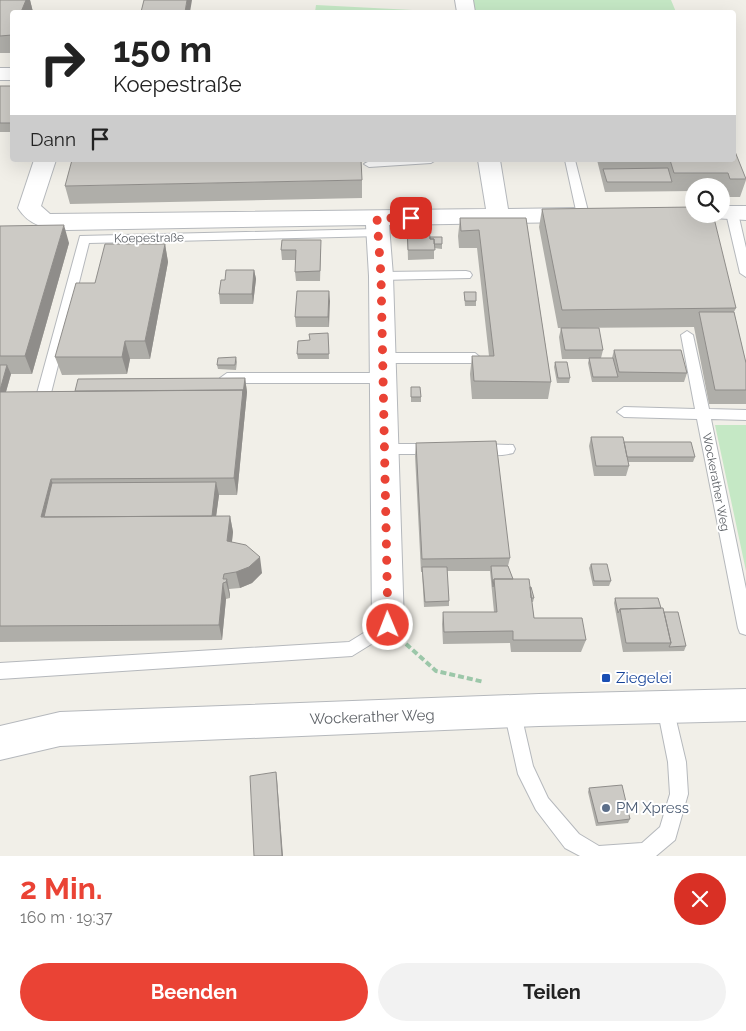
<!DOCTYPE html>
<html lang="de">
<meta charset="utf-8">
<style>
body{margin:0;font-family:Raleway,sans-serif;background:#f2f2f2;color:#222;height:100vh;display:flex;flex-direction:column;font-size:19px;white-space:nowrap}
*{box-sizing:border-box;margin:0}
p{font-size:16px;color:#767676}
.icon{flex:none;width:28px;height:28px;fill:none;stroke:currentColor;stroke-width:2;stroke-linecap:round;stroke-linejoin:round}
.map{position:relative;height:856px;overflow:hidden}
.panel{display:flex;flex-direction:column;background:#fff;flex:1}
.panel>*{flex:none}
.top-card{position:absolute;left:10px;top:10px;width:726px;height:152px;border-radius:5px;box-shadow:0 5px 20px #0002;background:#fff;color:#222;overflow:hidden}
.tools{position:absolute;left:685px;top:178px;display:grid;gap:10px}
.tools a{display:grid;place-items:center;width:45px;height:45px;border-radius:50%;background:#fff;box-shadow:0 5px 20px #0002;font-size:25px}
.pin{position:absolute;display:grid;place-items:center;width:42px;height:42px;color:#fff;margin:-21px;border-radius:10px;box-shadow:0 2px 8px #0006}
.me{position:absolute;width:55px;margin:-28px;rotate:359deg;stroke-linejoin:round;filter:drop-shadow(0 0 4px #0008)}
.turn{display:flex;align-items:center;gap:18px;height:105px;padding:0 20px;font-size:22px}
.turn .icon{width:65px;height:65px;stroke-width:2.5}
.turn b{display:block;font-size:35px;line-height:42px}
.then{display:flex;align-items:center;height:48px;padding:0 20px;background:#0003;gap:10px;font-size:19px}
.round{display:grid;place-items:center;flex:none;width:52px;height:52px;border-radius:26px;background:#f2f2f2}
.overview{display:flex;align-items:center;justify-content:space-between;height:85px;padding:0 20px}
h1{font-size:30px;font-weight:700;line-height:38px;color:#ea4335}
.primary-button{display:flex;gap:10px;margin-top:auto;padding:10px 20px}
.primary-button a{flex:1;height:58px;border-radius:30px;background:#ea4335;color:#fff;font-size:20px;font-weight:700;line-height:58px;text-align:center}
.primary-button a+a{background:#f2f2f2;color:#222}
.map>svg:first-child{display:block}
.green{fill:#c5e8c5}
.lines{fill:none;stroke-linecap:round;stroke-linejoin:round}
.service-casing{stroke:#b5b8bc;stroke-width:2}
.minor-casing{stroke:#b5b8bc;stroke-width:2}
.tertiary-casing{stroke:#b5b8bc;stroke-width:2}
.path{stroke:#9cc7a9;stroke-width:4;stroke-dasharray:6 3;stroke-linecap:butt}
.service{fill:#fff;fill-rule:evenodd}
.minor{fill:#fff;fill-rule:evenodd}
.tertiary{fill:#fff;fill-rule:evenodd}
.wall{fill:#afaea9}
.shaded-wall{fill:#8f8d8a}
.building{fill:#cccac5;stroke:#8f8d8a}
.route{stroke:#ea4335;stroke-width:9;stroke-dasharray:0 16.2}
.transit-dot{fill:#1a4fb4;stroke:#fff;stroke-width:2}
.service-dot{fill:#5c6f8a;stroke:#fff;stroke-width:2}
.labels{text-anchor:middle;stroke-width:4;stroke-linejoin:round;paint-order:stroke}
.street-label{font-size:12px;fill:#5f6368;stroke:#fff}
.near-transit-label{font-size:15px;fill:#164399;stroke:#fff;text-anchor:start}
.near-street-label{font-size:15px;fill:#5f6368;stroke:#fff}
.near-service-label{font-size:15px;fill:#4e5e75;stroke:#fff;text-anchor:start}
</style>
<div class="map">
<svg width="746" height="856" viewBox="0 0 746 856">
<rect width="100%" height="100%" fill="#f1efe8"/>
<path class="green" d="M473,0H671L676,12H475Z
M316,5L451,12H315Z
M715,425H746V571Z"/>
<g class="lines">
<defs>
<path id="service" d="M436,160L431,163L369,167L364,164C373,156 422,160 436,160Z
M565,160H575L589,215L587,218H579L577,215Z
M732,209L738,213L746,248V277L740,273L726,213Z
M377,229L383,233L381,236L89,243L50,397L43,402L36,397L80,236Z
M466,271L470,272L472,275L470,278L381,280L375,276L381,272Z
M687,331L693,335L709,409L746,410V420L711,419L746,589V635L740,633L738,628L697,419L624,417L617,412L624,407L695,409L681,335Z
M382,353H475L481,358L475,363H382L376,358Z
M227,373H381L388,378L381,383H227L220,378Z
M386,444H432L437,445L439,449L437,453L432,454H386L381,453L379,449L381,445Z
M479,444L513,445L515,449L513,453C502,456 485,456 474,453L472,449L474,445Z
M388,618L394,620L396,625L394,630L352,656L0,679V663L349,642Z
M665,699L671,701L673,707L686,762L688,794L675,840L656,856H580L565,848L536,810L518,774L504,711L507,705L513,703L519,705L533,766L548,798L579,834L599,846L642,843L660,827L670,794L668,762L657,707L659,701Z"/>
<path id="minor" d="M455,0H473L475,12H457Z
M0,68H12V80H0Z
M34,160H56L41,206L50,214L486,209L478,160H500L508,209L577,208L585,210L588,215L585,220L577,222L389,225L393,276L404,625L399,635L388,639L377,635L372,625L369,276L366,225L67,230C46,228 30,227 18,208Z
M721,206H746V220L713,218L710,214H721Z"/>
<path id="tertiary" d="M746,689V721L539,726L60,746L0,760V726L60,712L539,694Z"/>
</defs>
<use href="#service" class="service-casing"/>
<use href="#minor" class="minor-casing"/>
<use href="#tertiary" class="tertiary-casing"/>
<path class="path" d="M406,644L436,671L484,682"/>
<use href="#service" class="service"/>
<use href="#minor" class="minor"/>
<use href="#tertiary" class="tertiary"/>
</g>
<path class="wall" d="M0,0H30L33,12H12V53H0Z
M0,86H12V132H0Z
M597,160H734L746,180L740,197H724L721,191V186H694V191L605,192Z
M362,180V198L70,204L65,186Z
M542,209L736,308L734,312L746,363V404H709L694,327L566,328L603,350L601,358H612L614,350L687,373L684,382H592L588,363L589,359H562L559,337L561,328H558L539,227Z
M460,218H526L551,382L548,399H472L470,374L472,356H489L477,248H459L458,236Z
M0,226L69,243L32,374H11L6,392L75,391L245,378L247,392L237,495H219L216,516H230L233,532L232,542L262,573L252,583L240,588L229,589L230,595V598L226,599L222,640L0,642Z
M407,226L442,244V249L434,248V259L408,260Z
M165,244L168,262L150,359H130L127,374L62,375L55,357L95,283Z
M321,249L320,281H296L295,272L296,260H282L281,250Z
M254,270L256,279L253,304H220L219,294L225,280Z
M329,291V327H296L295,317Z
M464,292L476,301V306H465Z
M328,333L329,359H298L297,354L310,340Z
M236,357L237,362L236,370L218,369L217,365Z
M555,362L570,378L569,383H557L554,367Z
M411,387L421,397V402H411Z
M591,437L624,442L695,457L693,462H628L629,466L626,476H594L589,446Z
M416,443L510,558L508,566L513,579L530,587L534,598L533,602H532L534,618L586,640L581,652H511L510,643L443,644L442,624L443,612H494L490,571H447L449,601V606L424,607L422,572H421L415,456Z
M591,564L611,581L609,586H593L589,568Z
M615,598L661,608L664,612L686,646L684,651L623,652L614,603Z
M589,788L630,819L628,823L596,826L588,792Z"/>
<path class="shaded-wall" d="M26,0H30L33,12H21Z
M187,0H192L190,12H185Z
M64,225L69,243L32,374L25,356Z
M165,244L168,262L150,359L145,341Z
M254,270L256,279L253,304L252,294Z
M329,291L330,301L329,327L328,317Z
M125,341L130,359L127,374L122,357Z
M7,365L11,374L1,409L0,406V390Z
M245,378L247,392L237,495L234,478L243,390Z
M51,479L58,496L52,520L41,517Z
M216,482L219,495L214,532L211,519Z
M230,516L233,532L230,557L227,541Z
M260,557L262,573L252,583L240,588L236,572Z
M227,579L230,595V598L226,582Z
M223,583L226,599L222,640L219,625Z
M276,772L277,779L283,856H282Z"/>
<path class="building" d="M0,0H26L21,12H12V35L0,36Z
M144,0H187L185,12H141Z
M0,86H12V123H0Z
M734,149L746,179H730L728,173H674L670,160H605H734Z
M72,160H361L362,180L65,186Z
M668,168L672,182H607L603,169Z
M694,207V214H713L736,308L562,310L542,209Z
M460,218H526L551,382L474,381L472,356H494L479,230L461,231Z
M64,225L25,356H0V226Z
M407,226H429L430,239H434L435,250H408Z
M430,237H442V244H434V239H430Z
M282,240H321L320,271L295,272L296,250H281Z
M105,244H165L145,341H125L122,357H55L76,283H95Z
M226,270H254L252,294H219L221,280H225Z
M297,291H329L328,317H295Z
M464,292H476V301H465Z
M699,312H734L746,363V390H715Z
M561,328H599L603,350H565Z
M328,333L329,354H297L298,341L310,340L309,334Z
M614,350H681L687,373L619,372Z
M236,357L235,365H217L218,358Z
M589,358H613L618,377H593Z
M555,362H567L570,378H558Z
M0,365H7L0,390Z
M245,378L243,394V390L75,391L78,379Z
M411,387H420L421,397H411Z
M243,390L234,478L51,479L41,517L230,516L227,541L246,545L260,557L249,567L236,572L224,574L223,579H227L226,582L223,583L219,625L0,626V392Z
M591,437H623L629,466H596Z
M496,441L510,558L422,559L416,443Z
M624,442H691L695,457H627Z
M216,482L212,516L44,517L52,483Z
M591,564H607L611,581H594Z
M491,566H508L513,579H494L493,587Z
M422,567H447L449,601L425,602Z
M494,579H529L534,618H582L586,640H513V631L444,632L443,612H497Z
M530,587H531L534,598H531Z
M615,598H658L661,608L620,609L618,613Z
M663,608L671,643H626L620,609Z
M664,612H678L686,646L669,647L671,643Z
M276,772L282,856H254L250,776Z
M622,785L630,819L598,823L589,788Z"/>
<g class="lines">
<path class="route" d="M388,625L381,276L377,218H411"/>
</g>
<rect class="transit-dot" x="601" y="673" width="10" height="10" rx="2.5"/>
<circle class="service-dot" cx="606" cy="808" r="5"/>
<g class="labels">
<g class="street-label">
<text transform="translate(149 238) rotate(-1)" y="4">Koepestraße</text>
<text transform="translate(716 482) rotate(79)" y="4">Wockerather Weg</text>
</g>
<g class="near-transit-label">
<text x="616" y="683">Ziegelei</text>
</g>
<g class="near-street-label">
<text transform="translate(372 717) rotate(-2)" y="5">Wockerather Weg</text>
</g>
<g class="near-service-label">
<text x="616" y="813">PM Xpress</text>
</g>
</g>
</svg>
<div class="tools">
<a><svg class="icon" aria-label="search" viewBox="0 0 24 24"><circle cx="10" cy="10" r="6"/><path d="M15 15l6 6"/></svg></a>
</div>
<div class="pin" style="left:411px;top:218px;background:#d93025"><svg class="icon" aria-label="arrive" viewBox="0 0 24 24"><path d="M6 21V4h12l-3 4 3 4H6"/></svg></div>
<svg class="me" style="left:388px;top:625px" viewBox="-20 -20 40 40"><circle r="17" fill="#ea4335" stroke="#fff" stroke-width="3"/><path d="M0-11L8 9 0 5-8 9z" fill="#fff"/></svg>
<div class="top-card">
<div class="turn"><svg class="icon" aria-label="right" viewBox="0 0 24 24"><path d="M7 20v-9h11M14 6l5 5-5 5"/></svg><div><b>150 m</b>Koepestraße</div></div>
<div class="then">Dann<svg class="icon" aria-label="arrive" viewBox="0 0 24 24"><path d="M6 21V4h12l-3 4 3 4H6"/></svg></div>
</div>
</div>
<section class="panel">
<div class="overview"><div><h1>2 Min.</h1><p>160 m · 19:37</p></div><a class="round" style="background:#d93025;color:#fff"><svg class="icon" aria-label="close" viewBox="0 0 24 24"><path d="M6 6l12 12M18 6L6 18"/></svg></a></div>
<div class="primary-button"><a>Beenden</a><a>Teilen</a></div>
</section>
